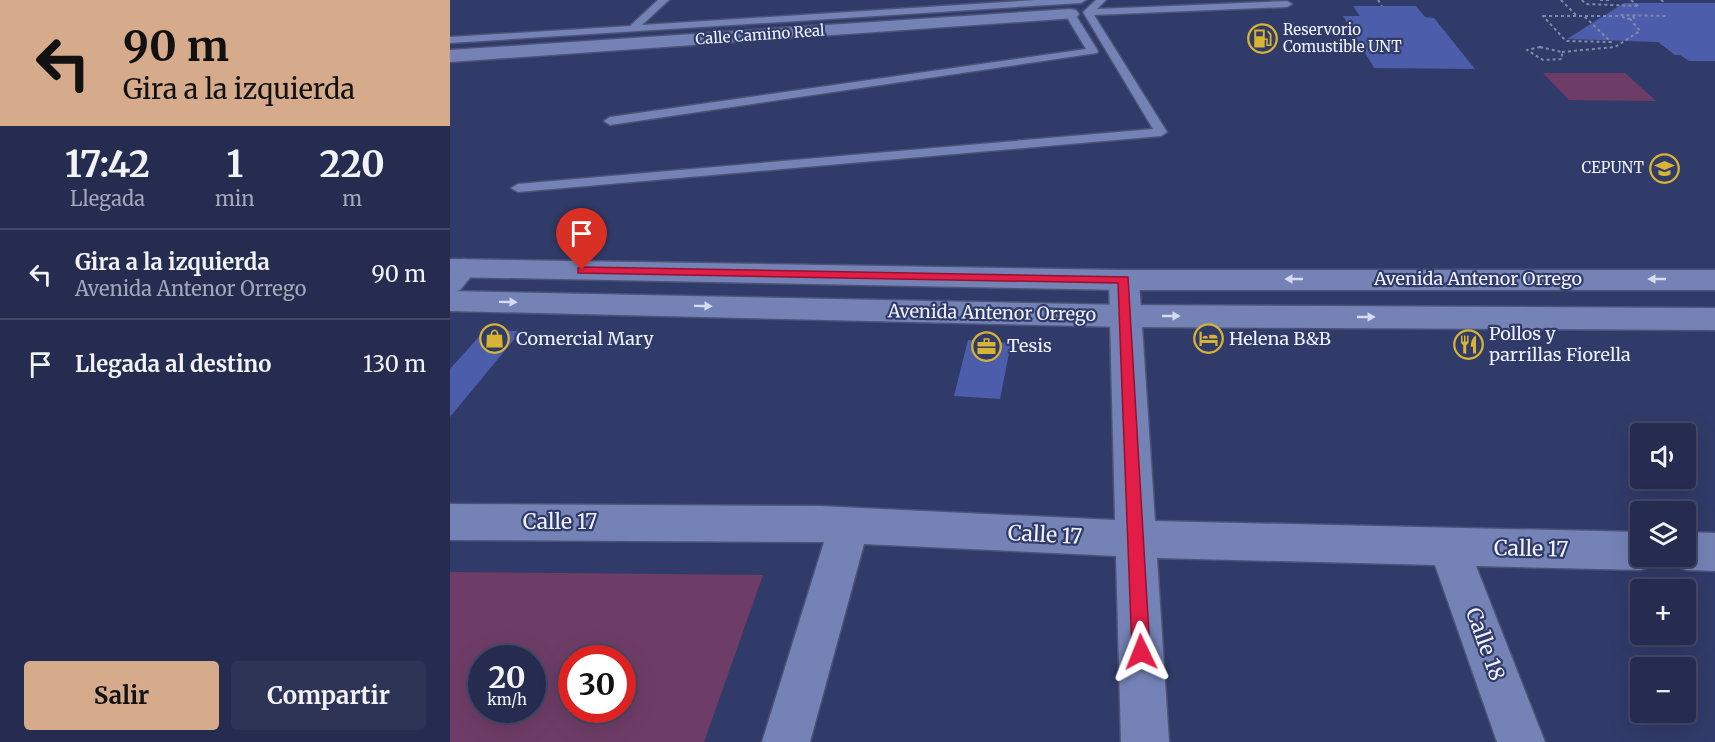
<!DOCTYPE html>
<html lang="es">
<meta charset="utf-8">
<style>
body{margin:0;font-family:Merriweather,serif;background:#2d3456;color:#f1f3f6;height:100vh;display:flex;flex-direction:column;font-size:22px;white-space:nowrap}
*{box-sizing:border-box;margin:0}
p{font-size:20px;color:#a3a7b7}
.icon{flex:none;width:33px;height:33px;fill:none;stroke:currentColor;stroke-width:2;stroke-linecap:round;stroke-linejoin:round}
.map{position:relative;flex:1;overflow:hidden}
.details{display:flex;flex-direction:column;background:#252c4f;width:450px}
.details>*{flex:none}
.hud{background:#d6ab8b;color:#111;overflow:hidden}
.controls{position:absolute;left:1180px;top:423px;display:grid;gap:12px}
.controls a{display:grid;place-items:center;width:66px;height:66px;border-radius:6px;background:#252c4f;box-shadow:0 6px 24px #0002,0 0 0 2px #424866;font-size:30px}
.speed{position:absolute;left:18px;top:645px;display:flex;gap:12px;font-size:30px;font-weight:700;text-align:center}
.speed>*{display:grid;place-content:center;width:78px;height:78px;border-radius:50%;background:#252c4f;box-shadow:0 6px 24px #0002,0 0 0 2px #424866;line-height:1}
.speed small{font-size:15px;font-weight:400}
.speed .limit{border:9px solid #d22;background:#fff;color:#111}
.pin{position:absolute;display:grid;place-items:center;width:51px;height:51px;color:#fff;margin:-62px -26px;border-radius:50% 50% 50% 0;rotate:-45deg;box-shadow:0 0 6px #0007}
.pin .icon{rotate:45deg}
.me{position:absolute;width:66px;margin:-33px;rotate:358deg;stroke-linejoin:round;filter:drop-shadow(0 0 4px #0008)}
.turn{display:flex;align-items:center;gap:21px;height:126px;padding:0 24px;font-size:27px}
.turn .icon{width:78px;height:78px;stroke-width:2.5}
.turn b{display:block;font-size:42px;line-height:51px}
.eta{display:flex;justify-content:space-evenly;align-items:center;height:102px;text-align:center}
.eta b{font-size:36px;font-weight:700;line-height:42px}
.cta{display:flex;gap:12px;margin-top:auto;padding:12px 24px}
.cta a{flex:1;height:69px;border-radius:6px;background:#d6ab8b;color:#111;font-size:24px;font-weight:700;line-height:69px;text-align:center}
.cta a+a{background:#2d3456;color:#f1f3f6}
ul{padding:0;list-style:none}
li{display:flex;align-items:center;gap:18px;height:90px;padding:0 24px;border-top:2px solid #424866}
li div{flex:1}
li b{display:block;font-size:22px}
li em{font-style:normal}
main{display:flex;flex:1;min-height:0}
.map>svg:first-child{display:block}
.green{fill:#6e3d67;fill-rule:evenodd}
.building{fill:#4c5dab}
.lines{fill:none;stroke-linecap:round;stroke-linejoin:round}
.lane-casing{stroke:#4c5377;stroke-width:3}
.street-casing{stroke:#4c5377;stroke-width:3}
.secondary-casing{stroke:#4c5377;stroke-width:3}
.path{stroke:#838aa9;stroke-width:2;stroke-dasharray:3 3;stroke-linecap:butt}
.lane{fill:#7482b6;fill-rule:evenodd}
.street{fill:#7482b6;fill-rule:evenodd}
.secondary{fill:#7482b6;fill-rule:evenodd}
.oneway{fill:#d6dcf0}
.route{fill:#e11d48;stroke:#92132f;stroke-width:1.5}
.labels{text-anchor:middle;stroke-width:4.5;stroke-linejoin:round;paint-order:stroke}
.far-poi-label{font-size:15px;fill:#eef2fe;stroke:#313b69;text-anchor:start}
.far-street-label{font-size:15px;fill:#eef2fe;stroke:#313b69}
.street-label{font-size:18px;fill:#eef2fe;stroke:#313b69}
.poi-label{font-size:18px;fill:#eef2fe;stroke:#313b69;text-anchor:start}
.near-street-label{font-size:21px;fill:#eef2fe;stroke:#313b69}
</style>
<main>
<section class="details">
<div class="hud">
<div class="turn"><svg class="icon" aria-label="left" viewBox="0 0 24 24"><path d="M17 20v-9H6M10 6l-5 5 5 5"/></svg><div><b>90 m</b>Gira a la izquierda</div></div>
</div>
<div class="eta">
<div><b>17:42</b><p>Llegada</p></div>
<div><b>1</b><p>min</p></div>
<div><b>220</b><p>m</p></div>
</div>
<ul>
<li><svg class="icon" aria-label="left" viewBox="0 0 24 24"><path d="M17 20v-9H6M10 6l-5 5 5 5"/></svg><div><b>Gira a la izquierda</b><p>Avenida Antenor Orrego</p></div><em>90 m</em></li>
<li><svg class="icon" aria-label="arrive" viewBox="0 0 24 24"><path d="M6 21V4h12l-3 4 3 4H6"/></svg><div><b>Llegada al destino</b></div><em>130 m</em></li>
</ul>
<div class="cta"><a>Salir</a><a>Compartir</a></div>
</section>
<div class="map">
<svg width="1265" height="742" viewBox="0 0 1265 742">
<rect width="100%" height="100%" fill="#313b69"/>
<path class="green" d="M1093,73H1175L1206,101L1119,100Z
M0,572L313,575L254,742H0ZM32,658H82V710H32ZM122,658H172V710H122Z"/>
<path class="building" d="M1174,3H1265V61H1239L1230,55H1225L1208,42L1117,39Z
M903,6H966L975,17L984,18L1025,69L924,68L893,16H910Z
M35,330L71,331L0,417V369Z
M518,340L561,343L550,399L504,396Z"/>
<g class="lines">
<defs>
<path id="lane" d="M208,0H219L192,25L586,0H636L631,3L0,43V37L180,26Z
M646,0H656L647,9L837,1L842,4L837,7L644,15L717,132L711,136L68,192L61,188L68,184L703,129L633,12Z
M620,11L625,14L648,51L647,53L160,125L154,121L160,117L636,49L615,14Z"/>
<path id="street" d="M620,9L626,10L629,14L626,18L0,62V50Z
M14,259L24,261L28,268L10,290L0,293V265L4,261Z
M674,270L684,273L689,280L705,521L1191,532V556H1209L1205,564L1191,570L1026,566L1095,742H1047L985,565L707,558L719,742H671L666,556L414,544L360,742H312L374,542L0,540V504L369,506L665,520L659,280L664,273Z
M1236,532L1265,533V571L1236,570L1222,564L1218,556H1236Z"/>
<path id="secondary" d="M0,259L674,270H1265V290H674L0,277Z
M0,291L675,305L1265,308V330L675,327L0,311Z"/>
</defs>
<use href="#lane" class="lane-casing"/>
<use href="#street" class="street-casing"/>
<use href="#secondary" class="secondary-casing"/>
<path class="path" d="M928,0L932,6
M1111,0L1126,15
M1132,0L1136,4L1189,6
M1150,0H1161
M1181,0L1188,6
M1211,0L1215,3
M1093,16H1134L1161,42L1116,41Z
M1135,16H1170
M1183,16L1184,18L1176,19L1170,15L1217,16
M1090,47L1112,52V59L1093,60L1077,50Z
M1112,52L1165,47L1190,31L1180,19"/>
<use href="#lane" class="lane"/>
<use href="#street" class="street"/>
<use href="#secondary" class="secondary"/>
</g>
<defs><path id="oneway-solid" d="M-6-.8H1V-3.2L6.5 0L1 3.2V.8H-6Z" transform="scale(1.5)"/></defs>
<g class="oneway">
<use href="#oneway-solid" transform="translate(844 279) rotate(180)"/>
<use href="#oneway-solid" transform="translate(1207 279) rotate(180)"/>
<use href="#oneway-solid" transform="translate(58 302) rotate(1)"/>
<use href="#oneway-solid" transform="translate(253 306) rotate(1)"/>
<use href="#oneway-solid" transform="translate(721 316)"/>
<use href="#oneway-solid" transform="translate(916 317)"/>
</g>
<path class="route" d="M132,267L678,277L700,652L698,658L691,661L685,658L682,652L668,283L128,273V268Z"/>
<defs>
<symbol id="fuel-ring" viewBox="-11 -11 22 22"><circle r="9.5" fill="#313b69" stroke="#d8b434" stroke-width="1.5"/><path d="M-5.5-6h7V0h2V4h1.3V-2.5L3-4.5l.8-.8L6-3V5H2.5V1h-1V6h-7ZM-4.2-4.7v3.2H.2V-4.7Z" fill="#d8b434"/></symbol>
<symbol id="university-ring" viewBox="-11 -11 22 22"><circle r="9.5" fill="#313b69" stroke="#d8b434" stroke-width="1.5"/><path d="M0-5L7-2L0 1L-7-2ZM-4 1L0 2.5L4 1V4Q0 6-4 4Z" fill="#d8b434"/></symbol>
<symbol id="shop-ring" viewBox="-11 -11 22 22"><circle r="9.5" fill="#313b69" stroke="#d8b434" stroke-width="1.5"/><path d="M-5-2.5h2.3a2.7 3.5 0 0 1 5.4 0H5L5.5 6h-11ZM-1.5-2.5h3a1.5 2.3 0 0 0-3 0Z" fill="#d8b434"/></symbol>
<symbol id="hotel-ring" viewBox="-11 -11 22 22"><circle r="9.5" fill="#313b69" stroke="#d8b434" stroke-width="1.5"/><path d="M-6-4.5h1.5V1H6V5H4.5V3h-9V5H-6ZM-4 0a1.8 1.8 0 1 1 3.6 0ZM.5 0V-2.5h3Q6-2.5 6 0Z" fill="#d8b434"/></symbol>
<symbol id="restaurant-ring" viewBox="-11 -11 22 22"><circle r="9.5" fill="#313b69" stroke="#d8b434" stroke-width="1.5"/><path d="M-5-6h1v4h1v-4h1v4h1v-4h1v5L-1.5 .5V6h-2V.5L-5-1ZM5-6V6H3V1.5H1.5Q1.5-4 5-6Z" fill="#d8b434"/></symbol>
<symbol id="office-ring" viewBox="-11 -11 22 22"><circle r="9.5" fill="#313b69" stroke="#d8b434" stroke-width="1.5"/><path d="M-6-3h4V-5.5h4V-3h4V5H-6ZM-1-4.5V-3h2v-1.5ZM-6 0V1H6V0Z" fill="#d8b434"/></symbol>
</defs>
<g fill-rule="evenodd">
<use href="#fuel-ring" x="796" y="22" width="33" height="33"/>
<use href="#university-ring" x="1198" y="152" width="33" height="33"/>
<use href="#shop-ring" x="28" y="322" width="33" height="33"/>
<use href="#hotel-ring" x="742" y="322" width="33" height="33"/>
<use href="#restaurant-ring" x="1002" y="328" width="33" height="33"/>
<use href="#office-ring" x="520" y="330" width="33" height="33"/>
</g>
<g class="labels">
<g class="far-poi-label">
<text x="833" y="35">Reservorio<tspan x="833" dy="17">Comustible UNT</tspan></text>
<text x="1194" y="173" text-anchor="end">CEPUNT</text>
</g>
<g class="far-street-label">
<text transform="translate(310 35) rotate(-4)" y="5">Calle Camino Real</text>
</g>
<g class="street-label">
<text x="1028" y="285">Avenida Antenor Orrego</text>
<text transform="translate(542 313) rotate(1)" y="6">Avenida Antenor Orrego</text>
</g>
<g class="poi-label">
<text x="1039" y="340">Pollos y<tspan x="1039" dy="21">parrillas Fiorella</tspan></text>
<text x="66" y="345">Comercial Mary</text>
<text x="779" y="345">Helena B&amp;B</text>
<text x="557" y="352">Tesis</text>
</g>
<g class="near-street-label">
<text x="110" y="529">Calle 17</text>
<text transform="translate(595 535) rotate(3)" y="7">Calle 17</text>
<text transform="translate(1081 549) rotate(1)" y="7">Calle 17</text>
<text transform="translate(1035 644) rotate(70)" y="7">Calle 18</text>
</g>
</g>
</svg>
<div class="controls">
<a><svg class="icon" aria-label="sound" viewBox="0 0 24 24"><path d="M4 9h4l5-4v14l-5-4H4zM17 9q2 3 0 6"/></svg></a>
<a><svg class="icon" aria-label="layers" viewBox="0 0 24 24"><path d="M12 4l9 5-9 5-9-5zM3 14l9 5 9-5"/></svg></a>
<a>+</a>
<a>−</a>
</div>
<div class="speed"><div>20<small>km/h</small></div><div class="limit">30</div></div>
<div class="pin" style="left:132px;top:270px;background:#d93025"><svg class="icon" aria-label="arrive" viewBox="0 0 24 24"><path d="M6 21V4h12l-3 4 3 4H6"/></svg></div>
<svg class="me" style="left:691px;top:652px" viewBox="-20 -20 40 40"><path d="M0-17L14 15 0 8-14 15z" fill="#e11d48" stroke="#fff" stroke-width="4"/></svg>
</div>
</main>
